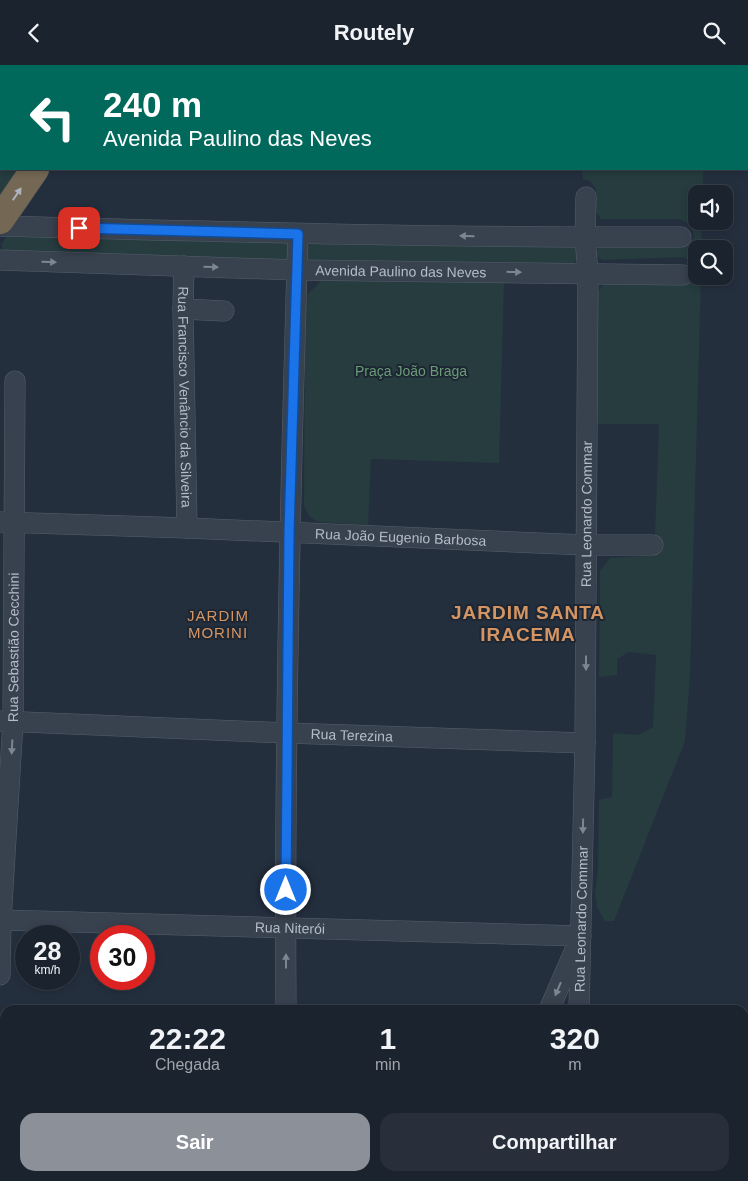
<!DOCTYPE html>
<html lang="pt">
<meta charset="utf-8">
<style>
body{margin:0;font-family:Arial,sans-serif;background:#282f3a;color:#f1f3f6;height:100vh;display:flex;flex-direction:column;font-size:19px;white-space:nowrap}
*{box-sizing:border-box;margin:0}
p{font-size:16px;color:#a0a4aa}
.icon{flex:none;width:28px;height:28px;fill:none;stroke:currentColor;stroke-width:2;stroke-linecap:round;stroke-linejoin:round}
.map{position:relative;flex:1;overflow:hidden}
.panel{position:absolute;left:0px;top:940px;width:749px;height:176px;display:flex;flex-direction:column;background:#1b232e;border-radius:15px 15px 0 0;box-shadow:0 2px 8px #0003,0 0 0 1px #39404a}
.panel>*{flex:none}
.banner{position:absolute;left:0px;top:0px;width:749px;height:105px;box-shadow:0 2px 8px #0003,0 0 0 1px #39404a;background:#00695c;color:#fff;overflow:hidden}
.controls{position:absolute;left:688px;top:120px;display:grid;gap:10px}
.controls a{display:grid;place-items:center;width:45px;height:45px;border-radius:10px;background:#1b232e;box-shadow:0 2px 8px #0003,0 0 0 1px #39404a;font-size:25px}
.speed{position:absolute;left:15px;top:860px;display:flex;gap:10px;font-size:25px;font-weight:700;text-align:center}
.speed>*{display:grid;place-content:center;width:65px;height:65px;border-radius:50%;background:#1b232e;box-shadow:0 2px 8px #0003,0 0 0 1px #39404a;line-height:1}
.speed small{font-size:12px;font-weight:400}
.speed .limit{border:8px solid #d22;background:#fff;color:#111}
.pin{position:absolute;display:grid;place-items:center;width:42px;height:42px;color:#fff;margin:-21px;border-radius:10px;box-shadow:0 2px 8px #0006}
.me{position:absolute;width:55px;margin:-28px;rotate:0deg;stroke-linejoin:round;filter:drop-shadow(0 0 4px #0008)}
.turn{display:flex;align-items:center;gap:18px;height:105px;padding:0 20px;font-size:22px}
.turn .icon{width:65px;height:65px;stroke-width:2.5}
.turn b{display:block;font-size:35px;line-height:42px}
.eta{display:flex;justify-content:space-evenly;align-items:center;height:85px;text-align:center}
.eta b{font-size:30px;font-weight:800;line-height:35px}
.action{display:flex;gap:10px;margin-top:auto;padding:10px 20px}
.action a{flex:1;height:58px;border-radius:15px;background:#8c9099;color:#fff;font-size:20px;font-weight:800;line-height:58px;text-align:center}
.action a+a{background:#282f3a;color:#f1f3f6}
header{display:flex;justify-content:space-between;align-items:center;height:65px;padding:0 20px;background:#1b232e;font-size:22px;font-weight:800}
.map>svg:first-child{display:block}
.green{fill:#263c3f}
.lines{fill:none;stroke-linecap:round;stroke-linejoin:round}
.street-casing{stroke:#565f6c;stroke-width:21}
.highway-casing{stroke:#434c59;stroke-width:29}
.street{stroke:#38414e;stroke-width:20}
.highway{stroke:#746855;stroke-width:28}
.oneway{fill:#aeb4bd}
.oneway2{fill:#7c8592}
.route-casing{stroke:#114b97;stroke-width:12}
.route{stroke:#1a73e8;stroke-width:9}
.labels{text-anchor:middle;stroke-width:4;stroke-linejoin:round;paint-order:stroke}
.street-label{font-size:14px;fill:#b4bcc9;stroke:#1d2633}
.park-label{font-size:14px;fill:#6b9a76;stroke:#1d2633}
.neighbourhood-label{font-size:15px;letter-spacing:1px;fill:#d59563;stroke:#1d2633}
.district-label{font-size:19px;font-weight:bold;letter-spacing:1px;fill:#d59563;stroke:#1d2633}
</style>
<header><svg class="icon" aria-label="back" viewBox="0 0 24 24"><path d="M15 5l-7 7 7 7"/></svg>Routely<svg class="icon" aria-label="search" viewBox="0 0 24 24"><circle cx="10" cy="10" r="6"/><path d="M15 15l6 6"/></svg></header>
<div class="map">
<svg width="748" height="1116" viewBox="0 0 748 1116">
<rect width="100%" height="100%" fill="#242f3e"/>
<path class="green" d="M511,0H703V1H511Z
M1,42V104H25L12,124L0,130V43Z
M582,104H703V129H696V156H702L701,184H696V211H701L690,610L685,676L614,856H605L597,842L595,827L598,804L599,735L612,732L613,668L638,670L653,662L656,590L629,587L617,594V610L599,612L600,506L610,493L657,490L662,486V476L655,470L659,359H597L598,227L606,215L692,211L694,198L683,192L602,195L597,191L595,186L601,181L684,179L694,173L692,161L680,154H601L596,147V124L589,115H583Z
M20,167L285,175L292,180L291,192L284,199L7,189L1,180L7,171Z
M314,176L573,181L579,188V194L572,199L317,201L306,194L305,184Z
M322,215L504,217L499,398L371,394L368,460L318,457L309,451L304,441L305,250L308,229Z"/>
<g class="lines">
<defs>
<g id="street">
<path d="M0,161C227,167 454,173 681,172"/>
<path id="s1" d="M0,195L296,205L683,210"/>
<path id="s2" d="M184,201L183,244L187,463"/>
<path d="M183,244L224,246"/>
<path id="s3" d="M0,457L187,463L586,480H653"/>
<path id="s4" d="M0,656L287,668L585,678"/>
<path id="s5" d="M0,855L581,871L549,945"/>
<path id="s6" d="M0,910L1,855L13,657L15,316"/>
<path d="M286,945C284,686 290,428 298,169"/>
<path id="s7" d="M579,945L585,678L588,208L585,172L586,132"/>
<path d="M0,1058H5"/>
<path d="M0,1104L1,1116"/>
<path d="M578,1111V1116"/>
<path d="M286,1116V1111"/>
<path d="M475,1116L477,1111"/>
<path d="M517,1116L519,1111"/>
</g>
<path id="highway" d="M105,1V0
M0,9L1,8
M0,155L35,104"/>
</defs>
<use href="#street" class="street-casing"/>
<use href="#highway" class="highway-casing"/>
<use href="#street" class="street"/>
<use href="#highway" class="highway"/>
</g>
<defs><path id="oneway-solid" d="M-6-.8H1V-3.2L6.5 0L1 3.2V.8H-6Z" transform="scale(1.25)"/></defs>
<use class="oneway" href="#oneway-solid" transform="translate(17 129) rotate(-56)"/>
<g class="oneway2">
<use href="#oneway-solid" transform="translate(467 171) rotate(-179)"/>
<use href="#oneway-solid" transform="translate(49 197) rotate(2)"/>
<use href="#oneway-solid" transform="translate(211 202) rotate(2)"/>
<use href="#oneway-solid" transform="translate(514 207) rotate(1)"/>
<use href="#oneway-solid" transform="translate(586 598) rotate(90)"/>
<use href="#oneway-solid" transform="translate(12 682) rotate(93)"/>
<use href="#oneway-solid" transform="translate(583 761) rotate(91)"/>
<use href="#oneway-solid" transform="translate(286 896) rotate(-90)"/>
<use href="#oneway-solid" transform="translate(558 924) rotate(113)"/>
</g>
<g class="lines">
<defs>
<path id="route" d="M79,163L298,169L289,468L286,825"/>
</defs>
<use href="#route" class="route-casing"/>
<use href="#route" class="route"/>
</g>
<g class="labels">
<g class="street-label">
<text dy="5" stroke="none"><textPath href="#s1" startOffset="401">Avenida Paulino das Neves</textPath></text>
<text dy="5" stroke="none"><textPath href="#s2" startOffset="131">Rua Francisco Venâncio da Silveira</textPath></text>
<text dy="5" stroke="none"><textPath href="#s7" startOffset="496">Rua Leonardo Commar</textPath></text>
<text dy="5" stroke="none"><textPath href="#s3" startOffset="401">Rua João Eugenio Barbosa</textPath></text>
<text dy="5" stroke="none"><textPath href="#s6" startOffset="328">Rua Sebastião Cecchini</textPath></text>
<text dy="5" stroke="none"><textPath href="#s4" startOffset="352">Rua Terezina</textPath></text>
<text dy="5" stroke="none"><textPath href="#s7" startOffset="91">Rua Leonardo Commar</textPath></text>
<text dy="5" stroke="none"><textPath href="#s5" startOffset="290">Rua Niterói</textPath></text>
</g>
<g class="park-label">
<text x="411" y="311">Praça João Braga</text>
</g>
<g class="neighbourhood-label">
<text x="218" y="556">JARDIM<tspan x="218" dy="17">MORINI</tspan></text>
</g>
<g class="district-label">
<text x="528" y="554">JARDIM SANTA<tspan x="528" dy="22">IRACEMA</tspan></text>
</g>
</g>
</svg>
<div class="controls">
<a><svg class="icon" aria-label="sound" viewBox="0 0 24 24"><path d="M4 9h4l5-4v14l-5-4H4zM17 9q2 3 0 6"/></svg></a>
<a><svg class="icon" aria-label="search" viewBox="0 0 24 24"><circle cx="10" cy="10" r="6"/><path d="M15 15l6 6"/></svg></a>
</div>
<div class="speed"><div>28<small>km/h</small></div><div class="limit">30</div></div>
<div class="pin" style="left:79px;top:163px;background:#d93025"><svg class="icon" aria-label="arrive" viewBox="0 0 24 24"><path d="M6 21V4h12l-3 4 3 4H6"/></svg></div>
<svg class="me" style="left:286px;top:825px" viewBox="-20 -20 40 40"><circle r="17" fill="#1a73e8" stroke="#fff" stroke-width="3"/><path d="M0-11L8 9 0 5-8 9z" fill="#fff"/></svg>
<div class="banner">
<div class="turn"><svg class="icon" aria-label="left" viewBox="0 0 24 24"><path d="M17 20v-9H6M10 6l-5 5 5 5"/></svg><div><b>240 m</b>Avenida Paulino das Neves</div></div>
</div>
<section class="panel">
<div class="eta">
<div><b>22:22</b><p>Chegada</p></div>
<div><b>1</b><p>min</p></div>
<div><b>320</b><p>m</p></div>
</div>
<div class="action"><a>Sair</a><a>Compartilhar</a></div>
</section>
</div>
